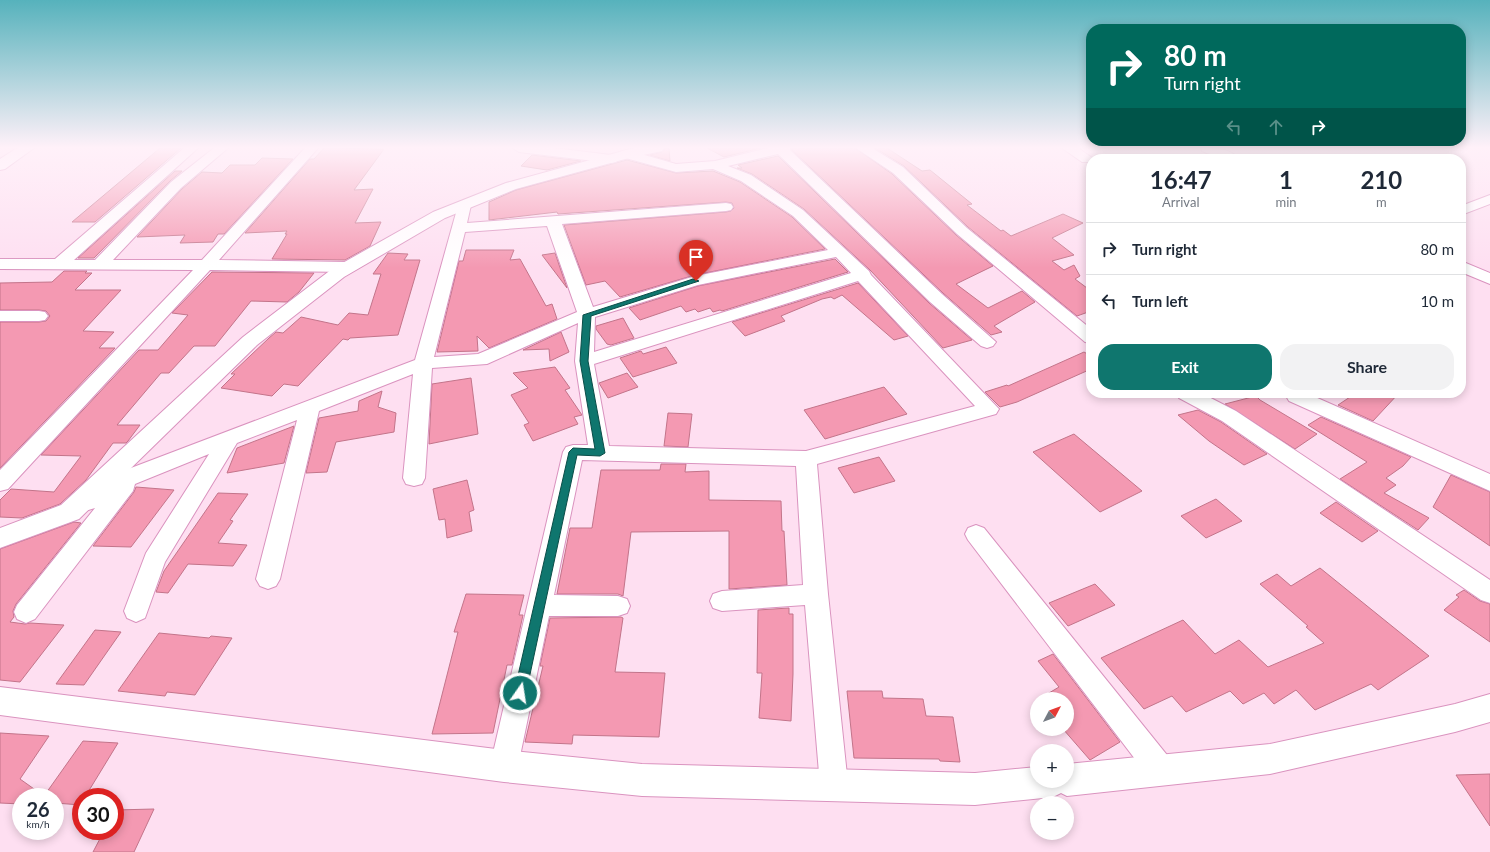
<!DOCTYPE html>
<meta charset="utf-8">
<style>
body{margin:0;font-family:Lato,sans-serif;background:#f2f2f3;color:#1f2937;height:100vh;display:flex;flex-direction:column;font-size:15px;white-space:nowrap}
*{box-sizing:border-box;margin:0}
p{font-size:13px;color:#747a83}
.icon{flex:none;width:22px;height:22px;fill:none;stroke:currentColor;stroke-width:2;stroke-linecap:round;stroke-linejoin:round}
.map{position:relative;flex:1;overflow:hidden}
.drawer{position:absolute;left:1086px;top:154px;width:380px;height:244px;display:flex;flex-direction:column;background:#fff;border-radius:16px;box-shadow:0 2px 10px #0003}
.drawer>*{flex:none}
.top-card{position:absolute;left:1086px;top:24px;width:380px;height:122px;border-radius:16px;box-shadow:0 2px 10px #0003;background:#00695c;color:#fff;overflow:hidden}
.needle{width:26px;rotate:49deg}
.tools{position:absolute;left:1030px;top:692px;display:grid;gap:8px}
.tools a{display:grid;place-items:center;width:44px;height:44px;border-radius:50%;background:#fff;box-shadow:0 2px 10px #0003;font-size:20px}
.speed{position:absolute;left:12px;top:788px;display:flex;gap:8px;font-size:20px;font-weight:700;text-align:center}
.speed>*{display:grid;place-content:center;width:52px;height:52px;border-radius:50%;background:#fff;box-shadow:0 2px 10px #0003;line-height:1}
.speed small{font-size:10px;font-weight:400}
.speed .limit{border:6px solid #d22;background:#fff;color:#111}
.pin{position:absolute;display:grid;place-items:center;width:34px;height:34px;color:#fff;margin:-41px -17px;border-radius:50% 50% 50% 0;rotate:-45deg;box-shadow:0 0 4px #0007}
.pin .icon{rotate:45deg}
.me{position:absolute;width:44px;margin:-22px;rotate:13deg;stroke-linejoin:round;filter:drop-shadow(0 0 3px #0008)}
.turn{display:flex;align-items:center;gap:14px;height:84px;padding:0 12px;font-size:18px}
.turn .icon{width:52px;height:52px;stroke-width:2.5}
.turn b{display:block;font-size:28px;line-height:34px}
.lanes{display:flex;align-items:center;height:38px;padding:0 12px;background:#0003;justify-content:center;gap:20px;direction:ltr}
.lanes .off{opacity:.35}
.eta{display:flex;justify-content:space-evenly;align-items:center;height:68px;text-align:center}
.eta b{font-size:24px;font-weight:700;line-height:28px}
.button{display:flex;gap:8px;margin-top:auto;padding:8px 12px}
.button a{flex:1;height:46px;border-radius:16px;background:#0f766e;color:#fff;font-size:16px;font-weight:700;line-height:46px;text-align:center}
.button a+a{background:#f2f2f3;color:#1f2937}
ul{padding:0;list-style:none}
li{display:flex;align-items:center;gap:12px;height:52px;padding:0 12px;border-top:1px solid #e0e1e3}
li div{flex:1}
li b{display:block;font-size:15px}
li em{font-style:normal}
.map>svg:first-child{display:block}
.building{fill:#f499b2;stroke:#c3748a}
.lines{fill:none;stroke-linecap:round;stroke-linejoin:round}
.street-casing{stroke:#da93bf;stroke-width:2}
.secondary-casing{stroke:#da93bf;stroke-width:2}
.street{fill:#fff;fill-rule:evenodd}
.secondary{fill:#fff;fill-rule:evenodd}
.route{fill:#0f766e;stroke:#0a4d48}
</style>
<div class="map">
<svg width="1490" height="852" viewBox="0 0 1490 852">
<rect width="100%" height="100%" fill="#fedff1"/>
<path class="building" d="M160,148H181L95,222H72Z
M324,148L384,149L354,190L373,189L355,223L381,222L370,246L345,260L272,259L287,234H285L287,231L245,233L310,159H314Z
M665,148H669L670,161L650,155L662,152Z
M707,148H761L724,157Z
M792,148H855L892,174L956,235L993,266L956,284L988,308L1022,291L1035,302L994,326L1002,332L991,335L943,293L792,150Z
M875,148H887L922,171L930,170L972,204L967,205L1001,231L1003,230L1011,236L1063,214L1083,223L1052,238L1074,255L1052,261L1064,270L1074,265L1080,276L1075,279L1091,291V311L1077,316L968,227L904,166Z
M532,155L581,161L547,170L521,166Z
M778,156L929,303L972,340L943,348L870,270L804,209L752,174L737,168H742L738,165Z
M262,158L293,159L224,234H218L213,242L180,243L185,235L137,237L182,189L202,172L222,173L230,165H255Z
M627,160L676,173L713,171L740,182L792,217L825,249L695,275L620,297L605,281L586,285L564,225L726,212L731,211L734,208L732,203L726,202L558,214L557,212L489,220V202L516,190Z
M175,171H182L170,181L94,258H78Z
M466,250H514L510,260L520,259L546,306L552,304L557,319L489,348L477,336L478,351L437,352L459,261H463Z
M388,253L408,254L404,260H420L398,335L350,338L348,340L343,339L298,386L284,384L272,396L221,388L235,374H231L269,338L276,332L283,333L301,317L338,325L349,313L368,315L381,274H373Z
M555,253L567,288L542,255Z
M835,259L848,272L722,311L720,310L713,312L710,308L698,312L695,309L686,312L681,306L640,320L629,308L698,286Z
M64,271H87L85,273H92L75,290H121L83,331L114,332L99,348H115L0,468V322H39L46,321L50,316L46,311L39,310H0V283L52,282Z
M212,272L314,273L299,292L287,302L251,301L215,346H194L169,373H161L117,425H140L128,441L126,443H113L86,480L60,504L22,518L0,517V500L11,489L54,492L81,456L41,455L139,350H158L188,315L172,313Z
M858,283L908,336L894,340L842,295L834,299L831,297L822,299L781,316L785,321L745,336L732,322Z
M623,318L634,338L611,345L607,344L596,329V326Z
M561,332L569,352L550,361L549,349L523,350Z
M666,347L677,363L633,377L620,358L641,351L643,354Z
M1084,352L1091,356V369L1017,402L1000,407L985,392L1007,385L1008,386Z
M555,367L570,388L565,390L582,415L574,417L578,424L533,441L524,425L529,423L511,395L528,388L513,373Z
M627,373L638,387L608,398L599,383Z
M471,378L478,434L429,444L432,384Z
M884,387L907,414L825,439L804,410Z
M382,391L378,407L396,413L394,432L336,442L327,472L306,473L319,418L358,411L359,401Z
M1356,393H1399L1373,421L1338,405Z
M1256,396L1260,400L1317,434L1295,449L1225,404Z
M1198,410L1221,422L1267,454L1244,465L1209,441L1178,415Z
M668,413L692,414L688,447L664,446Z
M1321,417L1411,457L1403,466L1386,478L1396,485L1384,493L1429,518L1418,530L1340,479L1367,462L1308,425Z
M294,426L284,463L227,473L237,448Z
M1074,434L1142,491L1100,512L1033,452Z
M879,457L895,481L854,493L838,468Z
M661,464H686L685,472L709,471V500L781,501L782,531H784L787,585L729,589V531L631,532L623,596L618,594H557L570,528H592L601,470H660Z
M1451,475L1490,492V546L1433,507Z
M467,480L474,510L469,512L472,531L447,538L445,519L439,520L433,489Z
M136,487L174,490L131,547L93,546L134,492Z
M218,493L248,494L230,520L233,521L218,543L247,545L233,566L188,564L168,593L156,592L164,571Z
M1216,499L1242,521L1206,538L1181,516Z
M1336,502L1378,531L1362,542L1320,513Z
M74,522L81,523L16,604L13,611L14,617L10,622L25,624L30,623L64,625L20,682L0,680V549Z
M1320,568L1429,656L1378,690L1371,684L1315,710L1296,690L1274,704L1264,693L1243,704L1230,691L1186,712L1172,696L1144,709L1101,658L1183,620L1215,654L1239,640L1268,667L1324,643L1306,627L1308,626L1260,584L1277,574L1291,586Z
M1095,584L1115,605L1068,626L1049,603Z
M1464,590L1480,601L1490,604V642L1444,610L1459,597L1456,595Z
M466,594L524,595L519,615H523L512,665H507L493,733L432,734L458,632H454Z
M789,608V614H793V674L791,721L759,718L762,673H757L758,610Z
M621,617L623,618L615,672L665,673L659,737L573,735L572,744L525,742L543,666H540L550,618Z
M95,630L121,632L84,685L56,684Z
M159,633L209,638L211,636L232,638L195,695L167,692L165,696L118,691Z
M1053,654L1120,742L1090,760L1063,729H1067V699H1039L1059,687L1038,661Z
M847,691H882L883,698L923,699L926,716L953,717L960,762L940,761L939,759L854,758Z
M0,733L49,736L20,779L44,796L83,741L118,743L85,797H81V805L55,803V797H21V804L0,803Z
M1490,774V826L1456,775Z
M154,809L134,852H93L104,831H115V810Z"/>
<g class="lines">
<defs>
<path id="street" d="M184,148H198L74,260H95L171,182L214,148H228L181,188L113,260H202L305,148H318L219,260L347,262L353,264L355,267L353,270L347,272L210,270L8,489L0,491V470L193,270L0,269V259H55Z
M513,148H554L611,155L616,156L618,159L616,162L611,163L519,152Z
M768,148H791L790,150L942,294L996,342L993,346L987,348L981,346L930,302L778,154L728,166L751,175L803,210L869,271L871,275L999,409L996,414L817,464L828,594L848,785L844,795L834,799L824,795L820,785L805,605L722,611L713,608L710,601L713,594L722,591L803,585L796,466L582,460L554,595L618,596L627,599L630,606L627,613L618,616H549L518,766L514,776L504,780L494,776L490,766L563,452L566,447L573,445H588L575,361L578,323L487,364L432,368L425,478L422,484L414,486L406,484L403,478L413,374L319,411L280,579L276,586L268,589L260,586L256,579L297,420L237,443L165,562L145,618L136,622L127,618L124,611L146,553L209,454L135,484L133,491L35,619L26,623L17,619L14,612L17,605L95,508L85,511L77,509L74,503L77,497L123,471L415,360L459,202H469L471,205L467,223L726,203L731,204L733,207L731,210L726,211L562,224L593,307L695,276L828,250L793,216L741,181L713,169L676,172L622,157L620,154L622,151L627,150L676,164L715,161ZM547,226L577,312L478,354L434,357L465,232ZM836,257L851,273L594,352L595,317L698,285ZM858,281L975,406L806,451L609,446L594,364Z
M856,148H872L903,167L967,228L1091,329V343L1085,342L957,234L893,173Z
M1062,148H1078L1094,159H1091V162H1082Z
M1201,148C1213,148 1231,148 1239,159H1221L1202,151Z
M1490,195V204L1461,215V206Z
M1461,261L1490,273V284L1461,272Z
M0,311H39L45,312L48,316L45,320L39,321H0Z
M1176,393H1201L1236,411L1490,580V603L1481,600L1222,421L1179,398Z
M1288,393H1306L1490,474V491L1289,401L1286,396Z
M976,525L984,528L1171,760L1175,770L1171,780L1161,784L1151,780L968,540L965,534L968,528Z"/>
<path id="secondary" d="M17,148H34L5,169L0,170V159Z
M634,148H664L662,151L629,158L516,189L445,218L344,277L257,345L79,519L0,548V528L61,505L243,337L332,269L433,212L506,183Z
M0,687L504,750L642,764L975,773L1037,767V781H1067V764L1270,744L1455,704L1490,694V722L1455,732L1270,774L1067,796L1061,793L1053,797L975,805L642,796L504,782L0,715Z"/>
</defs>
<use href="#street" class="street-casing"/>
<use href="#secondary" class="secondary-casing"/>
<use href="#street" class="street"/>
<use href="#secondary" class="secondary"/>
</g>
<linearGradient id="sky" x2="0" y2="1"><stop stop-color="#56b2bc"/><stop offset="0.55" stop-color="#fff1f9"/><stop offset="1" stop-color="#fff1f9" stop-opacity="0"/></linearGradient>
<rect width="1490" height="268" fill="url(#sky)"/>
<path class="route" d="M693,279L699,281L591,316L588,361L605,453L600,456L577,455L526,693L524,697L520,699L516,697L514,693L569,452L573,448L595,449L580,361L583,315Z"/>
</svg>
<div class="tools">
<a><svg class="needle" viewBox="-14 -14 28 28"><path d="M0-13l5 13h-10z" fill="#e53935"/><path d="M0 13l5-13h-10z" fill="#747a83"/></svg></a>
<a>+</a>
<a>−</a>
</div>
<div class="speed"><div>26<small>km/h</small></div><div class="limit">30</div></div>
<div class="pin" style="left:696px;top:281px;background:#d93025"><svg class="icon" aria-label="arrive" viewBox="0 0 24 24"><path d="M6 21V4h12l-3 4 3 4H6"/></svg></div>
<svg class="me" style="left:520px;top:693px" viewBox="-20 -20 40 40"><circle r="17" fill="#0f766e" stroke="#fff" stroke-width="3"/><path d="M0-11L8 9 0 5-8 9z" fill="#fff"/></svg>
<div class="top-card">
<div class="turn"><svg class="icon" aria-label="right" viewBox="0 0 24 24"><path d="M7 20v-9h11M14 6l5 5-5 5"/></svg><div><b>80 m</b>Turn right</div></div>
<div class="lanes"><svg class="icon off" aria-label="left" viewBox="0 0 24 24"><path d="M17 20v-9H6M10 6l-5 5 5 5"/></svg><svg class="icon off" aria-label="ahead" viewBox="0 0 24 24"><path d="M12 20V5M6 11l6-6 6 6"/></svg><svg class="icon" aria-label="right" viewBox="0 0 24 24"><path d="M7 20v-9h11M14 6l5 5-5 5"/></svg></div>
</div>
<section class="drawer">
<div class="eta">
<div><b>16:47</b><p>Arrival</p></div>
<div><b>1</b><p>min</p></div>
<div><b>210</b><p>m</p></div>
</div>
<ul>
<li><svg class="icon" aria-label="right" viewBox="0 0 24 24"><path d="M7 20v-9h11M14 6l5 5-5 5"/></svg><div><b>Turn right</b></div><em>80 m</em></li>
<li><svg class="icon" aria-label="left" viewBox="0 0 24 24"><path d="M17 20v-9H6M10 6l-5 5 5 5"/></svg><div><b>Turn left</b></div><em>10 m</em></li>
</ul>
<div class="button"><a>Exit</a><a>Share</a></div>
</section>
</div>
